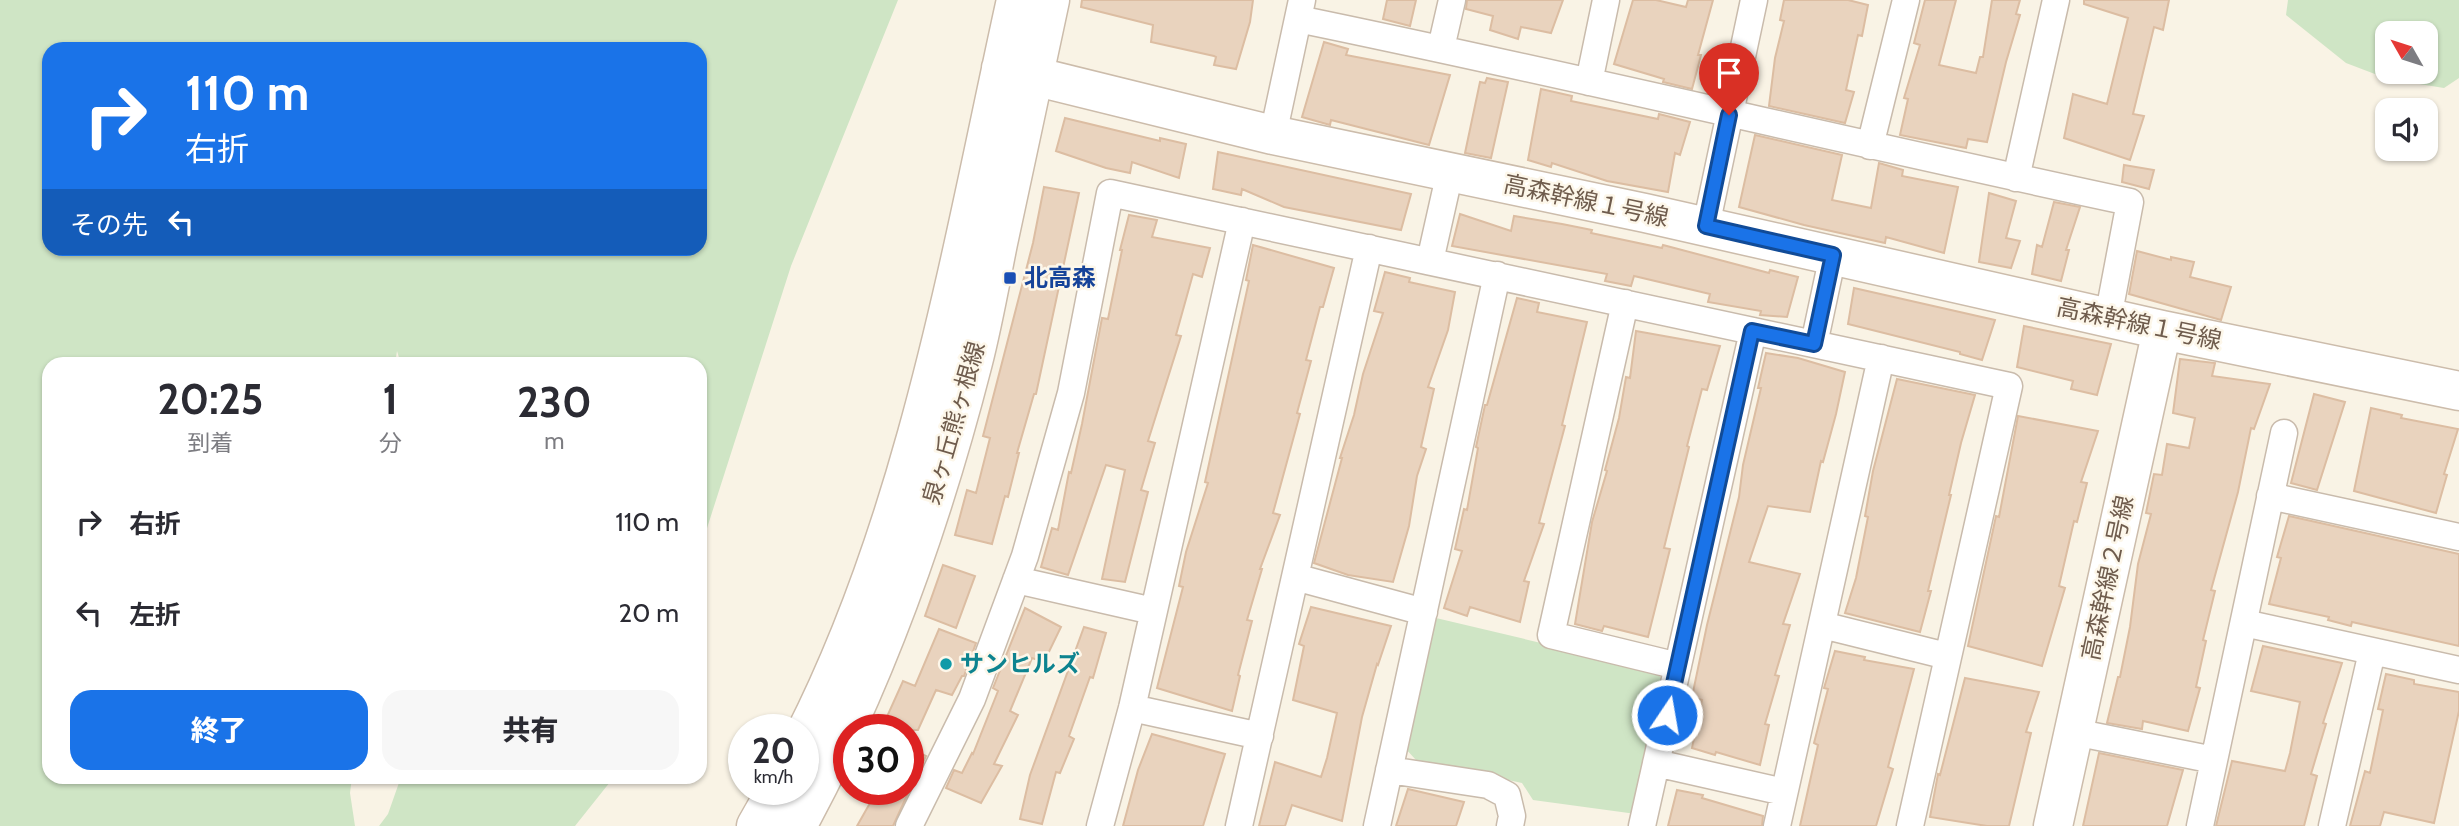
<!DOCTYPE html>
<html lang="ja">
<meta charset="utf-8">
<style>
body{margin:0;font-family:Cabin,"Noto Sans JP",sans-serif;background:#f7f7f7;color:#2b2b33;height:100vh;display:flex;flex-direction:column;font-size:26px;white-space:nowrap}
*{box-sizing:border-box;margin:0}
p{font-size:23px;color:#7c7c81}
.icon{flex:none;width:38px;height:38px;fill:none;stroke:currentColor;stroke-width:2;stroke-linecap:round;stroke-linejoin:round}
.map{position:relative;flex:1;overflow:hidden}
.side{position:absolute;left:42px;top:357px;width:665px;height:427px;display:flex;flex-direction:column;background:#fff;border-radius:21px;box-shadow:0 2px 5px #0004}
.side>*{flex:none}
.top-card{position:absolute;left:42px;top:42px;width:665px;height:214px;border-radius:21px;box-shadow:0 2px 5px #0004;background:#1a73e8;color:#fff;overflow:hidden}
.needle{width:46px;rotate:309deg}
.controls{position:absolute;left:2375px;top:21px;display:grid;gap:14px}
.controls a{display:grid;place-items:center;width:63px;height:63px;border-radius:14px;background:#fff;box-shadow:0 2px 5px #0004;font-size:35px}
.speed{position:absolute;left:728px;top:714px;display:flex;gap:14px;font-size:35px;font-weight:700;text-align:center}
.speed>*{display:grid;place-content:center;width:91px;height:91px;border-radius:50%;background:#fff;box-shadow:0 2px 5px #0004;line-height:1}
.speed small{font-size:18px;font-weight:400}
.speed .limit{border:10px solid #d22;background:#fff;color:#111}
.pin{position:absolute;display:grid;place-items:center;width:60px;height:60px;color:#fff;margin:-72px -30px;border-radius:50% 50% 50% 0;rotate:-45deg;box-shadow:0 0 7px #0007}
.pin .icon{rotate:45deg}
.me{position:absolute;width:77px;margin:-38px;rotate:12deg;stroke-linejoin:round;filter:drop-shadow(0 0 5px #0008)}
.turn{display:flex;align-items:center;gap:24px;height:147px;padding:0 28px;font-size:32px}
.turn .icon{width:91px;height:91px;stroke-width:2.5}
.turn b{display:block;font-size:49px;line-height:60px}
.then{display:flex;align-items:center;height:66px;padding:0 28px;background:#0003;gap:14px;font-size:26px}
.eta{display:flex;justify-content:space-evenly;align-items:center;height:119px;text-align:center}
.eta b{font-size:42px;font-weight:800;line-height:49px}
.cta{display:flex;gap:14px;margin-top:auto;padding:14px 28px}
.cta a{flex:1;height:80px;border-radius:21px;background:#1a73e8;color:#fff;font-size:28px;font-weight:800;line-height:80px;text-align:center}
.cta a+a{background:#f7f7f7;color:#2b2b33}
ul{padding:0;list-style:none}
li{display:flex;align-items:center;gap:21px;height:91px;padding:0 28px}
li div{flex:1}
li b{display:block;font-size:26px}
li em{font-style:normal}
.map>svg:first-child{display:block}
.green{fill:#cfe5c5;fill-rule:evenodd}
.building{fill:#e9d3be;stroke:#dcbda2;stroke-width:2}
.lines{fill:none;stroke-linecap:round;stroke-linejoin:round}
.street-casing{stroke:#c9bbac;stroke-width:29}
.secondary-casing{stroke:#ccbcab;stroke-width:41}
.street{stroke:#fff;stroke-width:26}
.secondary{stroke:#fff;stroke-width:38}
.route-casing{stroke:#114b97;stroke-width:18}
.route{stroke:#1a73e8;stroke-width:12}
.transit-dot{fill:#1a4fb4;stroke:#fdf7ea;stroke-width:2.5}
.culture-dot{fill:#0f9aa8;stroke:#fdf7ea;stroke-width:2.5}
.labels{text-anchor:middle;stroke-width:5;stroke-linejoin:round;paint-order:stroke}
.street-label{font-size:24px;fill:#6f5c4d;stroke:#fdf7ea}
.transit-label{font-size:24px;font-weight:bold;fill:#164399;stroke:#fdf7ea;text-anchor:start}
.culture-label{font-size:24px;font-weight:bold;fill:#0d838f;stroke:#fdf7ea;text-anchor:start}
</style>
<div class="map">
<svg width="2459" height="826" viewBox="0 0 2459 826">
<rect width="100%" height="100%" fill="#f9f3e5"/>
<path class="green" d="M0,0H898L791,266L700,550V364H401L397,351L395,364H49V777H352L350,793L355,826H0ZM49,49H700V248H49Z
M2288,0H2459V78L2444,88L2388,79L2346,63L2286,15ZM2426,33V72H2387V33Z
M1436,618L1655,670L1666,685L1636,814L1533,800L1522,783L1416,760L1404,747Z
M401,777H614L575,826H379L388,814Z"/>
<path class="building" d="M1082,0H1253L1250,22L1236,69L1214,65L1216,57L1214,56L1151,42L1153,25L1081,7Z
M1387,0H1416L1410,26L1383,19Z
M1467,0H1563L1551,33L1521,27L1518,39L1490,30L1493,16L1466,9Z
M1633,0H1656L1686,7L1688,0H1713L1698,55H1701L1692,89L1663,82L1664,79L1614,64Z
M1784,0H1848L1868,5L1862,36L1858,35L1846,90L1854,92L1845,123L1769,106L1775,58L1784,21L1780,20Z
M1925,0H1956L1939,65L1976,73L1980,57H1983L1992,0H2020L2016,14L2020,15L2006,62L1987,142L1968,139L1966,148L1900,135L1908,99L1904,98L1920,45L1914,43Z
M2084,0H2169L2163,30L2154,27L2133,114L2144,116L2130,160L2064,138L2073,94L2107,104L2128,18L2084,4Z
M1324,42L1348,49L1346,55L1450,75L1429,145L1331,120L1330,125L1302,117Z
M1487,78L1508,82L1491,158L1465,153L1480,82L1485,83Z
M1541,89L1572,96L1571,101L1658,119L1659,114L1690,122L1680,155L1675,153L1668,192L1607,181L1552,163L1551,167L1528,160Z
M1065,118L1160,141V138L1186,144L1179,178L1132,162L1130,173L1106,168L1056,151Z
M1755,135L1842,155L1832,200L1871,208L1879,163L1903,170L1902,176L1958,187L1944,253L1886,237L1885,243L1804,225L1739,207Z
M1218,152L1411,194L1401,230L1284,207L1242,189L1241,195L1213,189Z
M2124,165L2154,170L2149,189L2122,182Z
M1044,187L1079,193L1036,394H1034L1017,453H1019L1008,497L1005,496L992,544L955,535L967,490L976,493L990,438L983,436L1033,243Z
M1989,193L2016,201L2006,238L2020,241L2011,268L1979,262Z
M2054,202L2080,207L2066,250H2069L2061,281L2032,274L2037,245L2042,247Z
M1460,214L1511,231L1514,216L1562,224L1592,230L1591,233L1662,248L1663,245L1769,273L1770,270L1798,277L1787,317L1760,315L1761,311L1708,302L1710,294L1634,276L1631,286L1605,281L1607,274L1452,246Z
M1129,215L1157,220L1152,237L1210,248L1202,277L1193,274L1176,335L1181,336L1148,441L1155,443L1141,490L1148,492L1125,582L1102,579L1125,470L1106,465L1068,575L1041,567L1052,528L1058,530L1069,472L1071,473L1082,424L1102,318L1108,319L1122,250H1120Z
M1253,245L1334,268L1323,307H1320L1306,360L1311,361L1297,413L1300,414L1273,513L1280,515L1260,569H1262L1247,620L1252,621L1238,675L1240,676L1232,711L1157,688L1183,587L1179,586L1186,552L1208,483L1205,482L1249,281L1246,280Z
M2137,251L2171,260V257L2194,262L2190,277L2231,287L2221,320L2129,294Z
M1385,272L1410,278L1409,282L1455,292L1448,330L1428,387L1434,389L1421,447L1426,449L1417,476L1409,526L1393,582L1348,575L1314,563L1342,458H1340L1354,415L1363,374L1383,313L1374,311Z
M1854,288L1995,320L1982,360L1960,354V352L1848,324Z
M1517,298L1539,303L1537,312L1587,322L1562,425L1565,426L1539,523L1544,524L1524,581L1529,582L1520,622L1470,607L1467,616L1444,608L1462,551L1455,549L1464,509L1467,510L1478,448L1476,447L1485,405H1487Z
M2024,326L2111,344L2097,395L2071,389L2073,381L2017,367Z
M1636,331L1720,346L1707,390L1702,389L1687,446L1689,447L1664,548L1670,549L1648,637L1604,626L1602,631L1575,624L1592,522L1607,471L1605,470L1619,418L1626,377L1630,378Z
M1766,353L1798,358L1845,372L1836,414L1823,462L1821,461L1810,512L1768,506L1749,562L1800,574L1783,624L1790,625L1775,675L1779,676L1765,724L1769,725L1760,765L1716,752L1715,755L1692,748L1702,700L1692,697L1707,625L1739,497L1743,465L1761,388H1758Z
M2180,359L2215,363L2212,376L2270,384L2254,429L2251,428L2238,492L2211,590L2215,591L2203,640L2206,641L2196,687L2200,688L2188,731L2143,721L2142,729L2107,723L2118,677H2120L2130,627L2138,564L2151,514L2146,513L2154,474L2162,475L2167,444L2189,448L2195,418L2173,413Z
M1897,379L1975,395L1961,443L1949,495H1951L1928,591H1931L1920,632L1845,613L1856,578L1868,517L1865,516L1873,471Z
M2314,394L2345,402L2317,490L2291,483Z
M2371,408L2402,415L2401,418L2458,429L2444,474L2447,475L2436,513L2354,491Z
M2018,416L2098,431L2081,482L2087,483L2077,522L2074,521L2059,586L2065,588L2042,666L1968,646L1996,516L1999,517Z
M2289,516L2459,554V646L2352,622L2351,626L2328,620L2329,617L2269,604L2281,558L2277,557Z
M943,565L975,576L956,628L925,616Z
M1311,607L1391,626L1378,665L1377,664L1362,717L1342,821L1292,805L1285,826H1259L1275,762L1321,777L1327,758L1337,713L1293,700L1304,646L1299,644Z
M1025,608L1061,627L1044,662L1032,658L1010,711L1018,715L994,764L1002,766L981,803L946,788L954,770L962,773L972,753L973,754L998,691L993,688Z
M1084,627L1106,633L1093,678L1090,677L1069,736L1074,739L1060,773L1056,772L1042,824L1020,819L1030,775Z
M939,629L976,643L964,676H962L952,695L936,690L918,730H881L903,681L915,686Z
M2263,646L2342,663L2323,723L2326,724L2311,774L2317,776L2304,826H2216L2232,761L2285,771L2290,753L2300,702L2251,691Z
M1835,651L1865,657L1864,660L1914,669L1888,767L1893,769L1876,826H1800L1818,745L1814,743L1828,689L1824,688Z
M2386,674L2414,680V684L2459,692V711L2434,823L2384,812L2380,826H2350L2365,771L2370,773L2383,710L2378,709Z
M1965,678L2039,692L2026,732L2031,733L2009,826H1987L1930,817L1938,774L1940,775Z
M1152,734L1225,754L1203,826H1123L1138,770Z
M908,748L926,756L917,775L908,771Z
M2099,753L2183,770L2167,826H2083Z
M878,789H910L893,826H857Z
M1408,789L1464,802L1456,826H1396Z
M1677,790L1703,795L1702,798L1763,816L1762,826H1668Z"/>
<g class="lines">
<defs>
<path id="street" d="M1298,19C1576,76 1852,143 2130,202L2108,318
M1441,48L1452,0
M1589,82L1606,0
M1273,135L1302,0
M1870,146L1906,0
M2016,178L2056,0
M1706,226L1754,0
M1430,261L1450,172
M1625,303L1551,635L1678,666
M1814,344L1833,255
M2270,496L2459,537
M1295,577L1424,612
M1016,580L1153,611
M2244,623L2459,670
M1822,625L1947,656
M1132,708L1260,736
M2074,732L2214,760
M1656,763L1784,792
M1389,770L1488,785L1507,795L1512,816L1510,826
M909,826L972,699L1025,556L1071,393L1110,193L2009,386L1910,826
M1100,826L1132,708L1242,221
M1239,826L1369,248
M1377,826L1497,275
M1642,826L1753,331
M1777,826L1881,358
M2200,826L2284,433
M2332,826L2372,652"/>
<path id="secondary" d="M1001,68L1273,135L1645,213L2162,330L2459,391
M803,738C918,513 962,245 1016,0
M756,826L777,789
M797,826C876,681 932,522 973,362C983,323 990,283 998,243C1016,162 1033,81 1050,0
M2053,826L2162,330"/>
</defs>
<use href="#street" class="street-casing"/>
<use href="#secondary" class="secondary-casing"/>
<use href="#street" class="street"/>
<use href="#secondary" class="secondary"/>
</g>
<g class="lines">
<defs>
<path id="route" d="M1667,715L1752,331L1814,344L1833,255L1706,226L1729,115"/>
</defs>
<use href="#route" class="route-casing"/>
<use href="#route" class="route"/>
</g>
<rect class="transit-dot" x="1003" y="271" width="14" height="14" rx="3.5"/>
<circle class="culture-dot" cx="946" cy="664" r="7"/>
<g class="labels">
<g class="street-label">
<text transform="translate(1586 201) rotate(12)" y="8">高森幹線１号線</text>
<text transform="translate(2139 324) rotate(12)" y="8">高森幹線１号線</text>
<text transform="translate(954 423) rotate(-74)" y="8">泉ヶ丘熊ヶ根線</text>
<text transform="translate(2108 578) rotate(-78)" y="8">高森幹線２号線</text>
</g>
<g class="transit-label">
<text x="1024" y="286">北高森</text>
</g>
<g class="culture-label">
<text x="960" y="672">サンヒルズ</text>
</g>
</g>
</svg>
<div class="controls">
<a><svg class="needle" viewBox="-14 -14 28 28"><path d="M0-13l5 13h-10z" fill="#e53935"/><path d="M0 13l5-13h-10z" fill="#7c7c81"/></svg></a>
<a><svg class="icon" aria-label="sound" viewBox="0 0 24 24"><path d="M4 9h4l5-4v14l-5-4H4zM17 9q2 3 0 6"/></svg></a>
</div>
<div class="speed"><div>20<small>km/h</small></div><div class="limit">30</div></div>
<div class="pin" style="left:1729px;top:115px;background:#d93025"><svg class="icon" aria-label="arrive" viewBox="0 0 24 24"><path d="M6 21V4h12l-3 4 3 4H6"/></svg></div>
<svg class="me" style="left:1667px;top:715px" viewBox="-20 -20 40 40"><circle r="17" fill="#1a73e8" stroke="#fff" stroke-width="3"/><path d="M0-11L8 9 0 5-8 9z" fill="#fff"/></svg>
<div class="top-card">
<div class="turn"><svg class="icon" aria-label="right" viewBox="0 0 24 24"><path d="M7 20v-9h11M14 6l5 5-5 5"/></svg><div><b>110 m</b>右折</div></div>
<div class="then">その先<svg class="icon" aria-label="left" viewBox="0 0 24 24"><path d="M17 20v-9H6M10 6l-5 5 5 5"/></svg></div>
</div>
<section class="side">
<div class="eta">
<div><b>20:25</b><p>到着</p></div>
<div><b>1</b><p>分</p></div>
<div><b>230</b><p>m</p></div>
</div>
<ul>
<li><svg class="icon" aria-label="right" viewBox="0 0 24 24"><path d="M7 20v-9h11M14 6l5 5-5 5"/></svg><div><b>右折</b></div><em>110 m</em></li>
<li><svg class="icon" aria-label="left" viewBox="0 0 24 24"><path d="M17 20v-9H6M10 6l-5 5 5 5"/></svg><div><b>左折</b></div><em>20 m</em></li>
</ul>
<div class="cta"><a>終了</a><a>共有</a></div>
</section>
</div>
